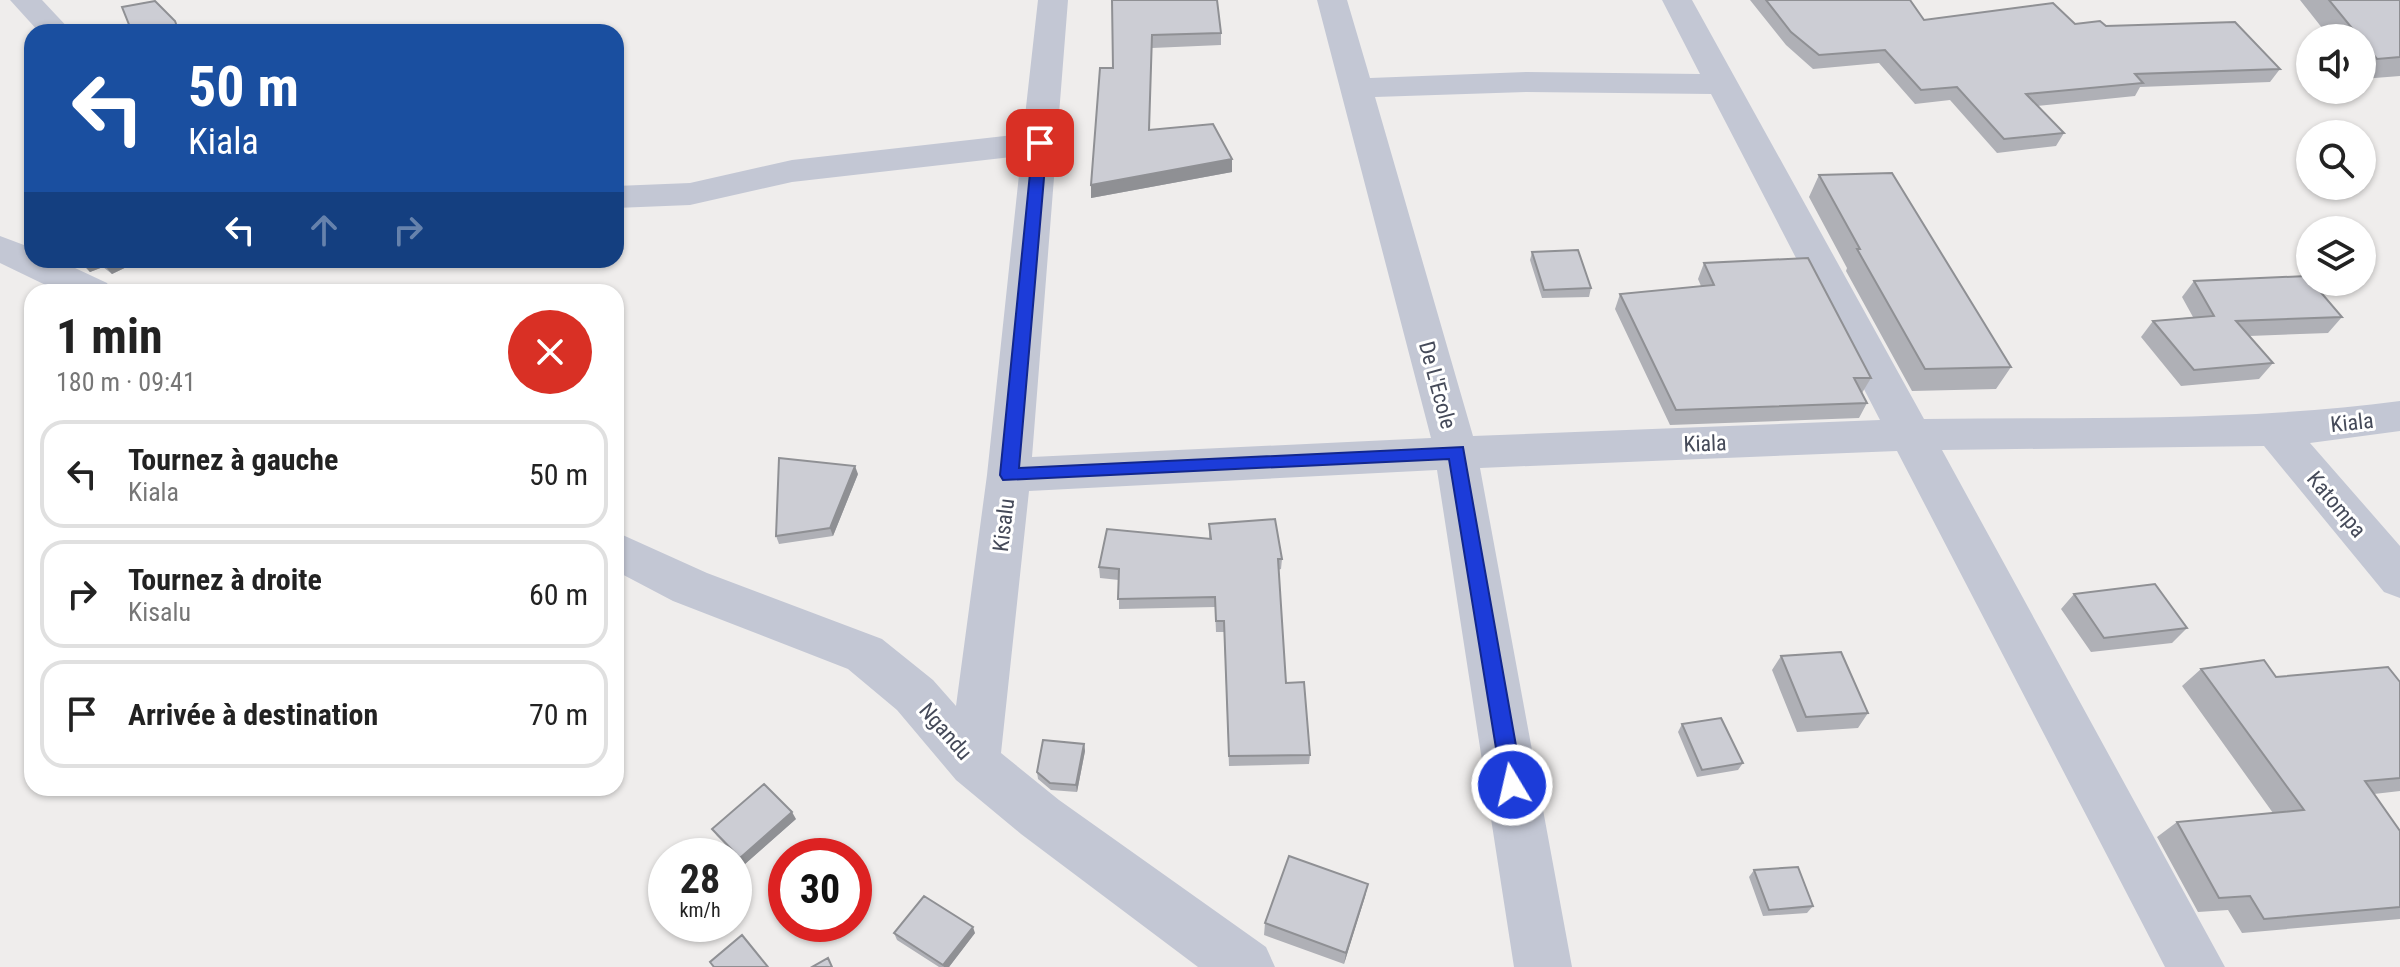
<!DOCTYPE html>
<html lang="fr">
<meta charset="utf-8">
<style>
body{margin:0;font-family:"Roboto Condensed",sans-serif;background:#f6f6f6;color:#222;height:100vh;display:flex;flex-direction:column;font-size:30px;white-space:nowrap}
*{box-sizing:border-box;margin:0}
p{font-size:26px;color:#767676}
.icon{flex:none;width:44px;height:44px;fill:none;stroke:currentColor;stroke-width:2;stroke-linecap:round;stroke-linejoin:round}
.map{position:relative;flex:1;overflow:hidden}
.panel{position:absolute;left:24px;top:284px;width:600px;height:512px;display:flex;flex-direction:column;background:#fff;border-radius:24px;box-shadow:0 2px 6px #0004}
.panel>*{flex:none}
.guide{position:absolute;left:24px;top:24px;width:600px;height:244px;border-radius:24px;box-shadow:0 2px 6px #0004;background:#1a4fa0;color:#fff;overflow:hidden}
.controls{position:absolute;left:2296px;top:24px;display:grid;gap:16px}
.controls a{display:grid;place-items:center;width:80px;height:80px;border-radius:50%;background:#fff;box-shadow:0 2px 6px #0004;font-size:40px}
.speed{position:absolute;left:648px;top:838px;display:flex;gap:16px;font-size:40px;font-weight:700;text-align:center}
.speed>*{display:grid;place-content:center;width:104px;height:104px;border-radius:50%;background:#fff;box-shadow:0 2px 6px #0004;line-height:1}
.speed small{font-size:20px;font-weight:400}
.speed .limit{border:12px solid #d22;background:#fff;color:#111}
.pin{position:absolute;display:grid;place-items:center;width:68px;height:68px;color:#fff;margin:-34px;border-radius:16px;box-shadow:0 4px 12px #0006}
.me{position:absolute;width:88px;margin:-44px;rotate:351deg;stroke-linejoin:round;filter:drop-shadow(0 0 6px #0008)}
.turn{display:flex;align-items:center;gap:28px;height:168px;padding:0 32px;font-size:36px}
.turn .icon{width:104px;height:104px;stroke-width:2.5}
.turn b{display:block;font-size:56px;line-height:68px}
.lanes{display:flex;align-items:center;height:76px;padding:0 32px;background:#0003;justify-content:center;gap:40px;direction:ltr}
.lanes .off{opacity:.35}
.round{display:grid;place-items:center;flex:none;width:84px;height:84px;border-radius:42px;background:#f6f6f6}
.headline{display:flex;align-items:center;justify-content:space-between;height:136px;padding:0 32px}
h1{font-size:48px;font-weight:700;line-height:60px}
ul{padding:0;list-style:none}
li{display:flex;align-items:center;gap:24px;height:108px;margin:0 16px 12px;padding:0 16px;border:4px solid #e0e0e0;border-radius:24px}
li div{flex:1}
li b{display:block;font-size:30px}
li em{font-style:normal}
.map>svg:first-child{display:block}
.lines{fill:none;stroke-linecap:round;stroke-linejoin:round}
.minor{fill:#c3c7d4;fill-rule:evenodd}
.wall{fill:#afb0b6}
.shaded-wall{fill:#8f9094}
.building{fill:#cccdd4;stroke:#8f9094;stroke-width:2}
.route{fill:#1c3cd9;stroke:#12278d;stroke-width:2}
.labels{text-anchor:middle;stroke-width:6;stroke-linejoin:round;paint-order:stroke}
.street-label{font-size:22px;fill:#454a59;stroke:#fff}
</style>
<div class="map">
<svg width="2400" height="967" viewBox="0 0 2400 967">
<rect width="100%" height="100%" fill="#efedec"/>
<g class="lines">
<path class="minor" d="M10,0H42L72,32H39Z
M1038,0H1068L1032,457L1431,438L1317,0H1347L1370,78L1527,72L1700,74L1662,0H1692L1924,419C2084,417 2242,422 2400,401V431L2310,443L2400,546V598L2384,592L2264,446L1942,450L2225,967H2165L1897,451L1480,468L1572,967H1514L1437,470L1029,491L1001,753L1059,800L1266,947L1275,967H1198L1021,834L956,780L897,710L848,669L673,601L616,571V532L707,573L882,639L933,680L956,706L987,475L1021,156L792,182L690,205L616,208V186L690,183L792,160L1023,134ZM1527,92L1711,94L1880,420L1473,436L1375,97Z
M0,236L32,248V260H58L107,283L112,292H60L0,263Z"/>
</g>
<path class="wall" d="M1112,0L1221,33V45L1152,48L1149,130L1232,172L1091,198V185L1113,68Z
M1750,0H1910L1924,20L2106,26L2280,69L2270,82L2140,87L2135,96L2037,106L2064,133L2056,146L1997,153L1950,100L1915,104L1879,63L1813,69L1786,45Z
M2300,0H2400V76L2362,79V38H2330Z
M1819,175L2011,367L1996,389L1912,391L1846,271L1847,268L1809,197Z
M1532,252L1591,288L1589,297L1542,298L1530,260Z
M78,260H141L112,274L103,267L90,272Z
M1704,263L1871,378L1862,393L1867,403L1859,418L1670,425L1615,309L1620,294L1701,286L1698,279Z
M2194,281L2342,317L2328,333L2249,336L2273,363L2259,379L2181,386L2141,337L2153,321L2193,317L2182,297Z
M858,474L833,536L779,544L776,536Z
M1209,524L1282,559L1281,569L1278,570L1286,683L1310,755L1309,764L1229,766L1224,632H1216L1215,607L1119,609V580L1100,578L1099,567L1209,538Z
M2074,594L2187,628L2172,643L2091,652L2061,609Z
M1781,656L1868,713L1858,728L1797,732L1772,670Z
M2201,669L2276,677L2400,682V791L2374,794L2400,831V919L2242,933L2228,910L2198,912L2157,837L2177,822L2273,813L2182,686Z
M1682,724L1743,763L1738,770L1697,777L1678,732Z
M1084,744L1085,751L1077,792L1051,790L1038,779L1037,772Z
M796,819L745,864L717,836L712,829Z
M1754,870L1813,906L1807,913L1763,916L1749,877Z
M1368,884L1344,964L1264,935L1265,923Z
M894,933H975L949,967H939L897,940Z"/>
<path class="shaded-wall" d="M1232,159V172L1091,198V185Z
M80,260H97L103,267L90,272Z
M100,260H141L112,274Z
M855,466L858,474L833,536L830,528Z
M1084,744L1085,751L1077,792L1076,785Z
M792,812L796,819L745,864L740,858Z
M1368,884L1365,897L1344,964L1346,953Z
M973,927L975,933L949,967H944L943,965Z"/>
<path class="building" d="M1112,0H1217L1221,33L1152,35L1149,130L1213,124L1232,159L1091,185L1100,68H1113Z
M1766,0H1910L1924,20L2053,3L2075,24L2100,21L2106,26L2235,22L2280,69L2135,74L2143,83L2026,94L2064,133L2004,139L1957,87L1921,90L1885,50L1819,55L1791,32Z
M2329,0H2400V57L2377,59L2362,41V38H2360Z
M155,1L175,21L179,32H132L122,7Z
M1892,173L2011,367L1925,369L1857,249H1860L1819,175Z
M1578,250L1591,288L1544,290L1532,252Z
M1808,258L1871,378H1854L1867,403L1676,410L1620,294L1714,285L1704,263Z
M2307,276L2310,280V282H2312L2342,317L2236,321L2273,363L2194,370L2153,321L2214,316L2194,281Z
M779,458L855,466L830,528L776,536Z
M1275,519L1282,559H1278L1286,683L1304,682L1310,755L1229,756L1224,621H1216L1215,597L1118,599L1119,569L1099,567L1107,529L1211,539L1209,524Z
M2155,584L2187,628L2104,638L2074,594Z
M1841,652L1868,713L1806,717L1781,656Z
M2264,660L2276,677L2388,667L2400,682V778L2365,781L2400,831V907L2264,919L2250,896L2219,898L2177,822L2304,810L2201,669Z
M1721,718L1743,763L1702,770L1682,724Z
M1043,740L1084,744L1076,785L1050,783L1037,772Z
M764,784L792,812L740,858L712,829Z
M1289,856L1368,884L1346,953L1265,923Z
M1798,867L1813,906L1769,910L1754,870Z
M924,896L973,927L943,965L894,933Z
M742,935L768,967H714L710,962Z
M828,958L832,967H812Z"/>
<path class="route" d="M1040,139L1047,143L1019,468L1463,447L1523,785L1520,792L1512,795L1505,792L1502,785L1449,459L1003,480L1000,475L1033,143Z"/>
<g class="labels">
<g class="street-label">
<text transform="translate(1438 385) rotate(75)" y="8">De L'Ecole</text>
<text transform="translate(2352 422) rotate(-6)" y="8">Kiala</text>
<text transform="translate(1705 443) rotate(-2)" y="8">Kiala</text>
<text transform="translate(2337 504) rotate(50)" y="8">Katompa</text>
<text transform="translate(1003 525) rotate(-83)" y="8">Kisalu</text>
<text transform="translate(946 731) rotate(49)" y="8">Ngandu</text>
</g>
</g>
</svg>
<div class="controls">
<a><svg class="icon" aria-label="sound" viewBox="0 0 24 24"><path d="M4 9h4l5-4v14l-5-4H4zM17 9q2 3 0 6"/></svg></a>
<a><svg class="icon" aria-label="search" viewBox="0 0 24 24"><circle cx="10" cy="10" r="6"/><path d="M15 15l6 6"/></svg></a>
<a><svg class="icon" aria-label="layers" viewBox="0 0 24 24"><path d="M12 4l9 5-9 5-9-5zM3 14l9 5 9-5"/></svg></a>
</div>
<div class="speed"><div>28<small>km/h</small></div><div class="limit">30</div></div>
<div class="pin" style="left:1040px;top:143px;background:#d93025"><svg class="icon" aria-label="arrive" viewBox="0 0 24 24"><path d="M6 21V4h12l-3 4 3 4H6"/></svg></div>
<svg class="me" style="left:1512px;top:785px" viewBox="-20 -20 40 40"><circle r="17" fill="#1c3cd9" stroke="#fff" stroke-width="3"/><path d="M0-11L8 9 0 5-8 9z" fill="#fff"/></svg>
<div class="guide">
<div class="turn"><svg class="icon" aria-label="left" viewBox="0 0 24 24"><path d="M17 20v-9H6M10 6l-5 5 5 5"/></svg><div><b>50 m</b>Kiala</div></div>
<div class="lanes"><svg class="icon" aria-label="left" viewBox="0 0 24 24"><path d="M17 20v-9H6M10 6l-5 5 5 5"/></svg><svg class="icon off" aria-label="ahead" viewBox="0 0 24 24"><path d="M12 20V5M6 11l6-6 6 6"/></svg><svg class="icon off" aria-label="right" viewBox="0 0 24 24"><path d="M7 20v-9h11M14 6l5 5-5 5"/></svg></div>
</div>
<section class="panel">
<div class="headline"><div><h1>1 min</h1><p>180 m · 09:41</p></div><a class="round" style="background:#d93025;color:#fff"><svg class="icon" aria-label="close" viewBox="0 0 24 24"><path d="M6 6l12 12M18 6L6 18"/></svg></a></div>
<ul>
<li><svg class="icon" aria-label="left" viewBox="0 0 24 24"><path d="M17 20v-9H6M10 6l-5 5 5 5"/></svg><div><b>Tournez à gauche</b><p>Kiala</p></div><em>50 m</em></li>
<li><svg class="icon" aria-label="right" viewBox="0 0 24 24"><path d="M7 20v-9h11M14 6l5 5-5 5"/></svg><div><b>Tournez à droite</b><p>Kisalu</p></div><em>60 m</em></li>
<li><svg class="icon" aria-label="arrive" viewBox="0 0 24 24"><path d="M6 21V4h12l-3 4 3 4H6"/></svg><div><b>Arrivée à destination</b></div><em>70 m</em></li>
</ul>
</section>
</div>
